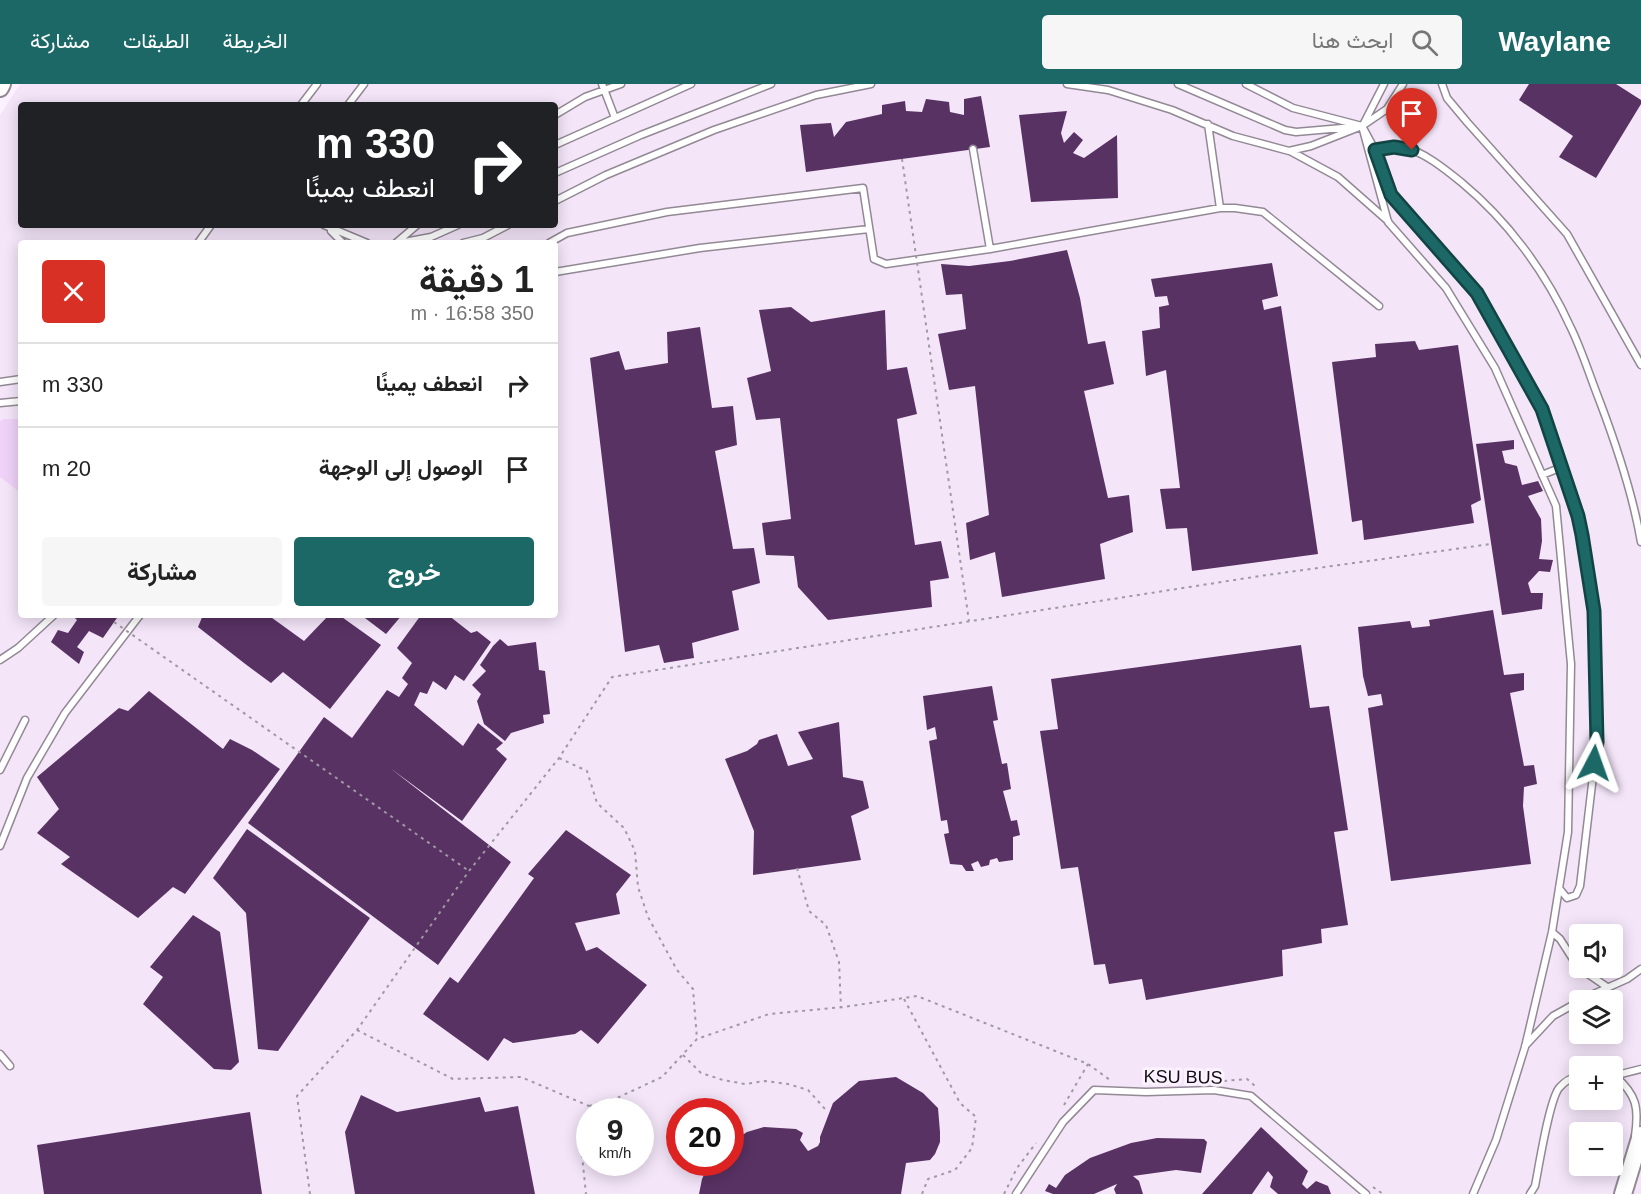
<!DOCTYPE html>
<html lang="ar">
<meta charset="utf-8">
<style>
body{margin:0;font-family:Helvetica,Vazirmatn,sans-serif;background:#f6f6f6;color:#222;direction:rtl;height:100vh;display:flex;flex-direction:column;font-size:22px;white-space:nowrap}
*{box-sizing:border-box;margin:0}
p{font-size:20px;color:#767676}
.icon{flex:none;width:33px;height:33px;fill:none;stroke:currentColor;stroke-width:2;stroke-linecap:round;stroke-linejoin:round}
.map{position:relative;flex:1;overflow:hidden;direction:ltr}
.side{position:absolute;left:18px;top:156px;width:540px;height:378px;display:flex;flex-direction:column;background:#fff;border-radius:6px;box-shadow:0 3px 15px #0003;direction:rtl}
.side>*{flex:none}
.banner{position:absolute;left:18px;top:18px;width:540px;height:126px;border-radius:6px;box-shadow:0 3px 15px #0003;direction:rtl;background:#202124;color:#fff;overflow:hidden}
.fabs{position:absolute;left:1569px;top:840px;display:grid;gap:12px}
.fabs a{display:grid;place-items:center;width:54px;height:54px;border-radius:6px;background:#fff;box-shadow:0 3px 15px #0003;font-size:30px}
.speed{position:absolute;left:576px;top:1014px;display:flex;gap:12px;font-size:30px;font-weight:700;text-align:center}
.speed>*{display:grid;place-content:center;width:78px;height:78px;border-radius:50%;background:#fff;box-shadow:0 3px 15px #0003;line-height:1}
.speed small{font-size:15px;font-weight:400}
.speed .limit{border:9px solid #d22;background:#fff;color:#111}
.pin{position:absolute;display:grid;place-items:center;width:51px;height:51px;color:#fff;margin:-62px -26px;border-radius:50% 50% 50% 0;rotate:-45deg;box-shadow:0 0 6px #0007}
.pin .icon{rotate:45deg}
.me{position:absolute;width:66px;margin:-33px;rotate:4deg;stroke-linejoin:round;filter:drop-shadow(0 0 4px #0008)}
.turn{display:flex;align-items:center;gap:21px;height:126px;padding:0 24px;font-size:27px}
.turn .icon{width:78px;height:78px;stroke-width:2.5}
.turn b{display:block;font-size:42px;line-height:51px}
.round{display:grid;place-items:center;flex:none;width:63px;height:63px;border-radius:6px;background:#f6f6f6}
.summary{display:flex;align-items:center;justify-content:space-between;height:102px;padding:0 24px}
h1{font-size:36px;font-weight:700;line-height:45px}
.button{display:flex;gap:12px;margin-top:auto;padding:12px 24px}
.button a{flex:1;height:69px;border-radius:6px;background:#1b6867;color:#fff;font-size:24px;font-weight:700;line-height:69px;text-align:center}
.button a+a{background:#f6f6f6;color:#222}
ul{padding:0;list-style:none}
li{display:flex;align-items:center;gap:18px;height:84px;padding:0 24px;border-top:2px solid #e0e0e0}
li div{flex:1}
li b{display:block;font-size:22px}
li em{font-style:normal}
header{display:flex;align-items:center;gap:36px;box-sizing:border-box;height:84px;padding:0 30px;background:#1b6867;color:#fff}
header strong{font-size:28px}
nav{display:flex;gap:33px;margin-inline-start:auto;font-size:21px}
.search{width:420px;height:54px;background:#f6f6f6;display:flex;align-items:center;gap:15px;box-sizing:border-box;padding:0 21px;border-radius:6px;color:#767676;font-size:22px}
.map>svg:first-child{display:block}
.built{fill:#f4e5f9;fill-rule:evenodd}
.green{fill:#f0d2f9}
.building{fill:#593264}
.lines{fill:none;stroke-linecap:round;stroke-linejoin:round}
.lane-casing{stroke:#928994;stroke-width:9}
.secondary-casing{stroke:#928994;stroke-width:20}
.path{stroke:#a099a2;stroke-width:2;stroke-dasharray:3 4.5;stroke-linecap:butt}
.lane{stroke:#fff;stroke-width:6}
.secondary{stroke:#fff;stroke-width:16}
.path-bridge{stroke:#a099a2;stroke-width:2;stroke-dasharray:3 4.5;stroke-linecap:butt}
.route-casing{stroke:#124443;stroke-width:15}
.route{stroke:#1b6867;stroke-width:10}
.labels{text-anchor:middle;stroke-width:6;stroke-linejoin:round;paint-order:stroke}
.street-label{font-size:18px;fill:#100d11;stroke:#fcf2ff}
</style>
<header>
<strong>Waylane</strong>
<div class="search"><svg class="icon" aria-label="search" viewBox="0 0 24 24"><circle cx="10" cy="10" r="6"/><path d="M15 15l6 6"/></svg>ابحث هنا</div>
<nav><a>الخريطة</a><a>الطبقات</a><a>مشاركة</a></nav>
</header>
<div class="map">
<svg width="1641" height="1110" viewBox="0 0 1641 1110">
<rect width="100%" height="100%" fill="#fcf2ff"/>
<path class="built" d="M20,0H1641V1110H0V31ZM21,21H555V141H21ZM21,159H555V531H21ZM1580,850H1612V884H1580ZM1580,916H1612V950H1580ZM1580,982H1612V1016H1580ZM590,1028H640V1078H590ZM680,1028H730V1078H680ZM1580,1048H1612V1082H1580Z"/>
<path class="green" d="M4,335H21V409L0,393V337Z"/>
<path class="building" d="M1529,0H1616L1641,16V20L1596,94L1559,73L1573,52L1519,16Z
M981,12L990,63L806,88L800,41L831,39L834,53L846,38L882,30V21L905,17L906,27L922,28L926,15L949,18L950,28L964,31V15Z
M1067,27L1061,49L1064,59L1074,48L1083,56L1073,69L1084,74L1117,51L1118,114L1031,118L1019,31Z
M1067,166L1080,214L1088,260L1105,257L1114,300L1084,307L1108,414L1129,411L1133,448L1100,460L1105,495L1002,513L995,468L970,476L966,439L989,431L975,302L949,306L938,250L966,245L962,210L946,211L941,180L969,182L1010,177Z
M1272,179L1278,212L1262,216L1264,226L1281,222L1318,470L1192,487L1187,444L1166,445L1160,405L1180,404L1166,286L1146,292L1142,247L1160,244L1159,223L1169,221L1167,212L1155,213L1151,195Z
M791,223L811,238L885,226L887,286L907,283L917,330L897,335L915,461L941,457L949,494L930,497L932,523L828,536L798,503L794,472L766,471L762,439L791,435L780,334L756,336L747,294L771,287L759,226Z
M700,243L712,324L733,322L737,361L715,367L733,465L754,464L760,499L732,507L739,546L692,559L694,574L664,579L659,561L625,568L590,274L619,267L625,286L668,279L667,248Z
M1415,257L1419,266L1458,261L1481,416L1471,421L1474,439L1364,456L1362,436L1352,438L1332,278L1376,273L1375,260Z
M1514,356V365L1502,367L1505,379L1517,382L1522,401L1538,397L1543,407L1528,412L1541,435L1542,457L1539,475L1553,476L1550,488L1539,487L1528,499L1531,509H1543L1542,525L1502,531L1476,360Z
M1493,526L1504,591L1524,589V606L1510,609L1524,682L1534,681L1537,700L1524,703L1523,722L1531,780L1391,797L1368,624L1383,621L1381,610L1368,612L1363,592L1358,543L1410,537L1412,544L1430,542L1429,536Z
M72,531H119L103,554L89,547L77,563L84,568L79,580L51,558L58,546L68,549L77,536Z
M203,531H268L304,557L329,531H339L381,561L330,625L283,588L271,599L244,579L198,543Z
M361,531H402L386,550Z
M421,531H448L471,549L477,547L491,558L464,597L455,591L446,606L433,597L427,610L420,608L414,621L463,662L478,639L503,659L496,665L507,675L462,737L390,684L511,778L438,881L248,739L324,633L352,654L387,606L399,613L408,600L402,594L412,579L397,564Z
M500,555L508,562L536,558L539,586L545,587L550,630L543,631L544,639L511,649L505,657L484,640L477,617L481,610L472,601L486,587L480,581L493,562Z
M1301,561L1310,624L1329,622L1348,746L1334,748L1348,841L1321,845L1322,859L1282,866L1283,892L1146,916L1142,895L1109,900L1105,880L1094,881L1078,783L1061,785L1040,647L1058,645L1051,595Z
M992,602L998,636L993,637L1002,680L1007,679L1011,705L1003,707L1011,737L1017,736L1020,751L1013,753V776L999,778L997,774L990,776L989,781L981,783L978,777L971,780L974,787H966L962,781L950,780L944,750L949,749L947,736L941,737L929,657L937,655L935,643L927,646L923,612Z
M149,607L223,665L230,655L252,666L280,685L185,810L173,803L138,834L61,780L70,773L37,749L59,725L37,693L119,624L128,627Z
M839,638L843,693L863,697L869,724L851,732L861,776L753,791L754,747L725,675L747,667L757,660L759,656L777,650L788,682L813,675L798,648Z
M247,745L370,834L278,967L258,965L246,829L213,794Z
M566,746L631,791L616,810L620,830L575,839L586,867L597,863L647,901L598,960L581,946L575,950L513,959L504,954L488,977L423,930L450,893L458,899L534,794L528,790Z
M193,831L220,848L239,978L231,986L214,985L143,920L163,893L150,883Z
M896,993L923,1009L938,1024L940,1048V1058L935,1070L930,1076L906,1079L901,1110H699L702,1095L710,1078H730V1059L747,1048L764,1043L796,1045L803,1049L800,1056L808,1067L818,1062L820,1058V1053L833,1019L859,997Z
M361,1011L397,1028L480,1013L485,1028L518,1022L535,1110H355L345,1048Z
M250,1028L262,1110H44L37,1061Z
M1261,1043L1308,1087L1302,1100L1307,1105L1316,1097L1328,1102L1331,1110H1278L1270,1103L1273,1093L1268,1087L1252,1110H1202Z
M1157,1054L1204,1055L1207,1058L1201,1089L1176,1086L1133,1092L1139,1097L1143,1110H1116L1114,1105L1117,1100L1094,1110H1053L1045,1107L1049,1100L1056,1104L1065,1091L1090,1074L1131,1059Z"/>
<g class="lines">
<defs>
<path id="lane" d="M602,0L615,34
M1067,0L1108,6L1172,26L1233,52L1289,67L1311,62L1362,42L1387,25L1403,0
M1178,0L1285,46L1296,48L1354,43
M1246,0L1293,24L1362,42L1375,66L1391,111L1477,209L1542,325L1578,432L1594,527L1597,658L1580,802L1576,811L1567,814L1559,804
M1442,0L1447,14L1467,38L1567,150L1641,281
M301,21L317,0
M348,21L364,0
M555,31L585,13L621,0
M1208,40L1220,124
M1363,41L1384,0
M1362,42L1388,138L1446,204L1495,284L1556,422L1571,580L1568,748L1552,848L1525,963L1496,1056L1473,1110
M555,61L691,0
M973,65L990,165
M1375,66C1384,64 1393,62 1402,63C1423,67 1445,85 1461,98C1507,136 1545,187 1570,242C1582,266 1590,293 1600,318C1617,363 1633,411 1641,458
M1290,67L1338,93L1388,137
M555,89L641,51L771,0
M555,117L606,91L714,46L816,11L871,0
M324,141L367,159
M331,147L343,159
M198,159L211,141
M396,159L417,141
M399,159L431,153L458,141
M463,159L483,154L508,141
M549,159L567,149L667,128L863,104L874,175L886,180L990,165L1220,124H1235L1263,128L1379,222
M555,188L700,164L869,145
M0,298L21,295
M0,319L21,317
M1542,391L1562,383
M0,576L18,564L54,531
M0,686L25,636
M0,762L27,694L65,629L140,531
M1552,848L1560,855L1578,883L1607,903
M1580,916L1627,895L1641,885
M1525,962L1553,932L1580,917
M0,970L10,982
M1613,992L1641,985
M1615,992C1637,1011 1639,1024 1635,1052
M1016,1110L1063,1038L1094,1006L1146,1008L1214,1006L1251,1012L1366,1110
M1530,1110L1535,1102C1539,1082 1549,1017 1559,1004C1564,998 1573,993 1580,991"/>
<path id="secondary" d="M0,4L2,0
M1623,1110L1641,1051"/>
</defs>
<use href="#lane" class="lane-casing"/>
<use href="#secondary" class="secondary-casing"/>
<path class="path" d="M559,674L587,687L597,719L624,744L635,767L638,803L648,833L677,886L693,905L697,955
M797,784L809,827L826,841L839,878L841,924
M904,915L960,1019L976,1033L972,1064L955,1086L928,1095L922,1110
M357,946L453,995L521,993L589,1022L580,1052L586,1110
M683,971L701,989L723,996L745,1000L765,997L788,1000L808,1006L825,1025
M1224,997L1247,995L1255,1002
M1064,1021L1088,980
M589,1022L617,1014L662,993L697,955L769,930L844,923L917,912L1088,980L1110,996
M1373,1103L1383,1110
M310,1110L297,1012L357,946L469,787L559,674L612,593L1260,492L1491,460
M1004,1110L1017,1084L1036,1059"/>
<use href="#lane" class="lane"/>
<use href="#secondary" class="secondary"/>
<path class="path-bridge" d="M902,75L969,537
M114,538L469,787"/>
</g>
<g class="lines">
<defs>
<path id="route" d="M1412,66L1394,63L1375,66L1391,111L1477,209L1542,325L1578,432L1582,451L1594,527L1597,658L1594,679"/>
</defs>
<use href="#route" class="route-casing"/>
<use href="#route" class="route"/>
</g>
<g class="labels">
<g class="street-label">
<text transform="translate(1183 993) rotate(1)" y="6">KSU BUS</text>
</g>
</g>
</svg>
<div class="fabs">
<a><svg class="icon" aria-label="sound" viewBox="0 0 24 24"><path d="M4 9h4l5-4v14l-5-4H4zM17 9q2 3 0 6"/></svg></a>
<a><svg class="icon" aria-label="layers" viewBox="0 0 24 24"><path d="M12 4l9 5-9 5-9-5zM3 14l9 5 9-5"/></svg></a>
<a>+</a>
<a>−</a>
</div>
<div class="speed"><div>9<small>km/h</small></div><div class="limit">20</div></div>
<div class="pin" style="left:1412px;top:66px;background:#d93025"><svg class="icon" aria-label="arrive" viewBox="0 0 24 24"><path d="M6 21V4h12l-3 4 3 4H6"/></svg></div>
<svg class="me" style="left:1594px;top:679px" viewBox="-20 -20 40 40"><path d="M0-17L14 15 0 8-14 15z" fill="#1b6867" stroke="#fff" stroke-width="4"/></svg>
<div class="banner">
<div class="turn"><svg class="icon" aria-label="right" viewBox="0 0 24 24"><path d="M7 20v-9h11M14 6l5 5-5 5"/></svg><div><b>330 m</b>انعطف يمينًا</div></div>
</div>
<section class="side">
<div class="summary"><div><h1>1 دقيقة</h1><p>350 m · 16:58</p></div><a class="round" style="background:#d93025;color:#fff"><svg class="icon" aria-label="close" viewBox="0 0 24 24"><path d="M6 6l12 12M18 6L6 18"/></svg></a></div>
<ul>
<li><svg class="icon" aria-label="right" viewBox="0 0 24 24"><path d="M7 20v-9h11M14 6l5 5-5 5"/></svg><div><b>انعطف يمينًا</b></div><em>330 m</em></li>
<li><svg class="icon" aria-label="arrive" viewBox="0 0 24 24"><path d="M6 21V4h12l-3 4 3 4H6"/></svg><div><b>الوصول إلى الوجهة</b></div><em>20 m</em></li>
</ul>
<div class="button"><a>خروج</a><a>مشاركة</a></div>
</section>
</div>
